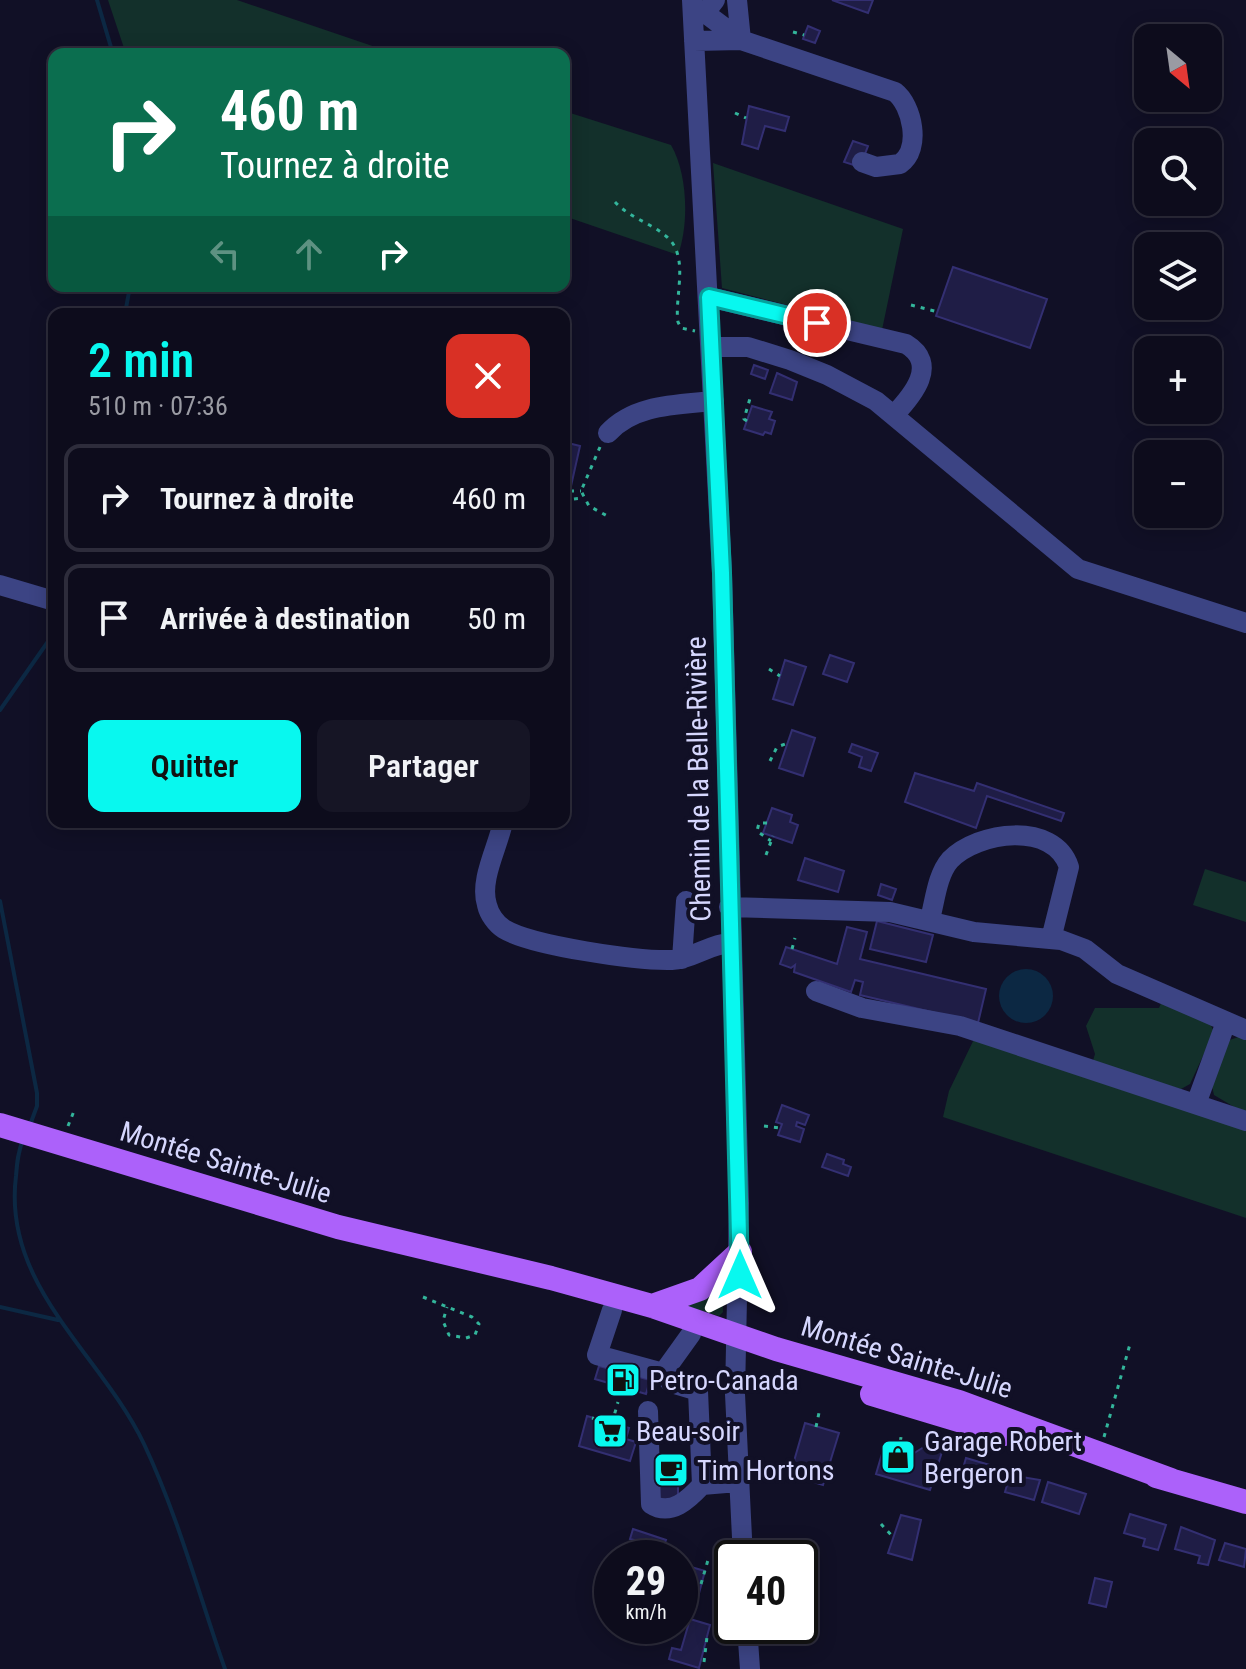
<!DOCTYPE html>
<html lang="fr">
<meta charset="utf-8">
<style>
body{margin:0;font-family:"Roboto Condensed",sans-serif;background:#161525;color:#f1f3f6;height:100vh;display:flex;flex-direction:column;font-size:30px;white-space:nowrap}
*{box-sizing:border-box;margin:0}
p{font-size:26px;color:#9a9ba3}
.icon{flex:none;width:44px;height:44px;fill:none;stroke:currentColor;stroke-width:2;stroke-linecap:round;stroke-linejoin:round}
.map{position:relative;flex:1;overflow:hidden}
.panel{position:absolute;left:48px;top:308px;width:522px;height:520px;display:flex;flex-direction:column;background:#0d0c1c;border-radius:16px;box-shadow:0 4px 20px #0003,0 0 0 2px #2d2c3b}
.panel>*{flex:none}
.hud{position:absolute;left:48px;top:48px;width:522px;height:244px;border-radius:16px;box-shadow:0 4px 20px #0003,0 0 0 2px #2d2c3b;background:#0b6e4f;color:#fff;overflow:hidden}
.needle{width:52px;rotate:151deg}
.fabs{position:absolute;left:1134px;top:24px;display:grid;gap:16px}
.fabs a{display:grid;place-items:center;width:88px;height:88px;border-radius:16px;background:#0d0c1c;box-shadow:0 4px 20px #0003,0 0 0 2px #2d2c3b;font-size:40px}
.speed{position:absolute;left:594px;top:1540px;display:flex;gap:16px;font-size:40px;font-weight:700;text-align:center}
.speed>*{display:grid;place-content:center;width:104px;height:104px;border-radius:50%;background:#0d0c1c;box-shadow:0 4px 20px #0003,0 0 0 2px #2d2c3b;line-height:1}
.speed small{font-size:20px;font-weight:400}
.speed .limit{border:4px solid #111;border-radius:12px;background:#fff;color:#111}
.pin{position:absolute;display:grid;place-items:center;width:68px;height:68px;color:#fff;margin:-34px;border:4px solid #fff;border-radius:50%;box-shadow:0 2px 8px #0007}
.me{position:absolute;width:88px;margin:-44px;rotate:0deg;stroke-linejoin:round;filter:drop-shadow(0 0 6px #0008)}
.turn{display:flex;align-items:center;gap:28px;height:168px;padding:0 40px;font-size:36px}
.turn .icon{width:104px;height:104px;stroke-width:2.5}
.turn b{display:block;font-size:56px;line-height:68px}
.lanes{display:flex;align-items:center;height:76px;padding:0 40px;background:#0003;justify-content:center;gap:40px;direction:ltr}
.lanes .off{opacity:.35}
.round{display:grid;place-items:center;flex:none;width:84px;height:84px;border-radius:16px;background:#161525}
.headline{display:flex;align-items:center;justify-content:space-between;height:136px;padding:0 40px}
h1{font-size:48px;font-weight:600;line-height:60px;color:#08f8ef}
.cta{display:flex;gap:16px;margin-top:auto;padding:16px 40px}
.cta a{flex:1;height:92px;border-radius:16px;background:#08f8ef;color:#111;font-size:32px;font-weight:600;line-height:92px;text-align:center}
.cta a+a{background:#161525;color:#f1f3f6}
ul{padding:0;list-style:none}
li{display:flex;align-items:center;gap:24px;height:108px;margin:0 16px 12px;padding:0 24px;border:4px solid #2d2c3b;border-radius:16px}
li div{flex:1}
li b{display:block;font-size:30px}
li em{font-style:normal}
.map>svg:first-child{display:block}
.green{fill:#13302b}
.water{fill:#0c2843}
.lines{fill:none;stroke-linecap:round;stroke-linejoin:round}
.stream{stroke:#0c2843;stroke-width:4}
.building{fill:#1f1d46;stroke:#332f72;stroke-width:2}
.path{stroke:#33b59b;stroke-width:3;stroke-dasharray:4 6;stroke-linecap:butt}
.minor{stroke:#3c4484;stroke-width:20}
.major{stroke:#ac61fa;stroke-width:24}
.route-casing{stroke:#05a19b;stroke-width:20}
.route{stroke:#08f8ef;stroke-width:14}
.labels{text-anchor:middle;stroke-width:8;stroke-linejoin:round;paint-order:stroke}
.street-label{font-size:28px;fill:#d6d7fe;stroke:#111026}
.poi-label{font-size:28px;fill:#d6d7fe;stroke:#111026;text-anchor:start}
</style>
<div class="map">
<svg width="1246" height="1669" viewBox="0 0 1246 1669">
<rect width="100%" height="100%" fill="#111026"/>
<path class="green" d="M108,0H237L396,54H126Z
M564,111L671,145C688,174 689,225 678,255L564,216Z
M713,163L903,229L882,330L722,288Z
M1205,869L1246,882V922L1193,905Z
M1162,1001L1210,1023L1214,1032L1190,1084L1181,1089L1092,1064L1095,1054L1086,1026L1095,1008H1159Z
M976,1035L1246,1124V1218L943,1117L949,1091Z
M1241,1036L1246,1038V1114L1214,1095L1211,1082L1227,1041Z
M722,1285L723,1312L719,1316L682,1305Z"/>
<path class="water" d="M999 996a27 27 0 1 1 54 0a27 27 0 1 1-54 0Z"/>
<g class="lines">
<path class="stream" d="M97,0L113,54
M125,314L130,286
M0,710L54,633
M0,901L37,1093V1106L30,1125
M23,1140C18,1151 17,1163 16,1176C2,1286 101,1354 144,1444C178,1516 199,1595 225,1669
M0,1307L58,1320"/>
</g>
<path class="building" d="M832,0H873L868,13Z
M808,26L820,31L815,43L803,39Z
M749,106L789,117L785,131L765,126L758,149L742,144Z
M853,141L868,146L860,167L844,162Z
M953,267L1047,299L1030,348L936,316Z
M754,365L768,370L765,379L751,374Z
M777,373L797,382L792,400L770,393Z
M752,406L772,412L769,419L775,421L771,434L765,432L763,435L744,429Z
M564,442L580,446L569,495L564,494Z
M830,655L854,663L847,682L823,674Z
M785,660L806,667L793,705L773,699Z
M792,730L815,738L803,776L779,768Z
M852,744L878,753L871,771L859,767L862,757L849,752Z
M915,773L974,791L977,783L1064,813L1061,821L987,796L976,828L905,802Z
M772,808L792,815L790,822L798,825L792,843L763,833Z
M805,858L844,871L838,892L798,880Z
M881,884L896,889L892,900L878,895Z
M877,921L933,935L926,962L870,949Z
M847,927L867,932L860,959L986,989L978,1023L860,995L863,982L855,980L851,992L794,972L795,965L791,968L780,964L786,947L837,964Z
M782,1105L809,1115L805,1125L797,1122L796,1126L804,1129L800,1142L778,1135L782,1124L776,1122Z
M827,1154L844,1160L843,1164L851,1167L848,1176L822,1167Z
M599,1366L650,1380L646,1394L595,1379Z
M587,1416L629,1428L626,1439L636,1442L630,1461L579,1446Z
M805,1423L839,1433L823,1485L790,1475Z
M884,1447L911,1455L924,1447L942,1452L930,1490L876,1474Z
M678,1456V1502L656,1503V1457Z
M966,1458L993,1466L988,1483L961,1475Z
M1010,1475L1040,1480L1034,1500L1005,1492Z
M1048,1482L1086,1494L1079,1514L1042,1502Z
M1130,1514L1166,1525L1158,1550L1143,1546L1145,1539L1124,1533Z
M901,1515L921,1520L912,1560L888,1553Z
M1181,1527L1215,1540L1208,1565L1198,1563L1200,1556L1175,1549Z
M633,1529L666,1540L661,1554L637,1546L638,1541L630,1539Z
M1225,1543L1246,1549L1244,1567L1219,1560Z
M684,1565L705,1571L698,1597L680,1592Z
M1095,1578L1112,1582L1106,1607L1089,1603Z
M690,1619L710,1625L699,1668L669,1659L672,1648L681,1650Z"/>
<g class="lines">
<path class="path" d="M793,32L804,35
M735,113L746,118
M615,202C630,218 651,223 667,237C690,257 674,297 678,322L681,328L695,331
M911,305L938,312
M747,421L744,419L751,395
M600,447L581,491L589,506L611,518
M570,491H581
M564,500L583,498
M769,669L780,676
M770,761L777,747L788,743
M767,823H759L757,831L771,841
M766,855L773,836
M792,949L795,938
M68,1126L74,1111
M764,1126L781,1128
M423,1297L472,1317L479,1324L475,1335L466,1338L449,1335L443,1321L447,1307
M592,1418L629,1428
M612,1423L618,1402
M816,1427L820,1408
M1104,1437L1130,1344
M899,1451L901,1437
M667,1456H678V1486
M881,1524L893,1537
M701,1584L708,1560
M704,1662L707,1637"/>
<path class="minor" d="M692,0L722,573L739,1203L735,1394L743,1558
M715,0L705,13L741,40
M737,0L741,40
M694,41L741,40L895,92C912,105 922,149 900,164L876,167L862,162
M709,297L906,344C939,364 913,395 894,415
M712,347H748L790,360L827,375L876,401L1078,569L1246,623
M608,433C634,404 677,405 714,401
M0,585L54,601
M503,822C498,847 479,880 487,905C489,914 496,924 504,929C532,946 638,961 672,960C693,959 709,944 730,943
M729,907L890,912L974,932L1061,940L1085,949L1117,974L1246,1030
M930,919C935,901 937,875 950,860C978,831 1054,821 1069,867L1051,939
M682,959L686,901
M816,991L862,1008L960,1026L1246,1121
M1196,1104L1226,1022
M612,1310L597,1355L663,1373L691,1334
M663,1373L671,1383L698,1391L702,1485L738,1482
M648,1411L651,1504C671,1517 689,1499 702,1485
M747,1626L750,1669"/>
<path class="major" d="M0,1125L338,1227L551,1278L652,1306L776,1349L959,1402L1171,1480
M652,1306L700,1289L740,1252
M872,1394L1005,1434
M1156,1476L1246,1502"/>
</g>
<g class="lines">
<defs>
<path id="route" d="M740,1275L722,573L709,297L817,323"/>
</defs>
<use href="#route" class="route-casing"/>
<use href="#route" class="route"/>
</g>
<defs>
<symbol id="fuel-square" viewBox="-11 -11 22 22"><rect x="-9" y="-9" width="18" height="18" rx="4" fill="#08f8ef" stroke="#111026"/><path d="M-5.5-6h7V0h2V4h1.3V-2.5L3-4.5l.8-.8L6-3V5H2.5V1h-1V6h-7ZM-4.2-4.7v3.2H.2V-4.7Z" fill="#111"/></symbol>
<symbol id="supermarket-square" viewBox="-11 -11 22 22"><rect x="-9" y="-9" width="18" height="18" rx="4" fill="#08f8ef" stroke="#111026"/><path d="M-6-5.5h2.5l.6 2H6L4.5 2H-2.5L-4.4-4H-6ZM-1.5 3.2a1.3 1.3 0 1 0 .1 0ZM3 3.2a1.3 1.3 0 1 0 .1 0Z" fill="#111"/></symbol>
<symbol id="shop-square" viewBox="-11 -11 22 22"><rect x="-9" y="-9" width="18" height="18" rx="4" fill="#08f8ef" stroke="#111026"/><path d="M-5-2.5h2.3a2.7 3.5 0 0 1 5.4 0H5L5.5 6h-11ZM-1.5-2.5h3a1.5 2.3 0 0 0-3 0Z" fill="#111"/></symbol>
<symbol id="cafe-square" viewBox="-11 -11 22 22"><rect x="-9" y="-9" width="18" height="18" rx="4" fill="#08f8ef" stroke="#111026"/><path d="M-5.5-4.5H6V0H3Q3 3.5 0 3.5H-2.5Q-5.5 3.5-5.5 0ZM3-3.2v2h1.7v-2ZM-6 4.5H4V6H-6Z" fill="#111"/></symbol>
</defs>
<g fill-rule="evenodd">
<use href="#fuel-square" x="603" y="1360" width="40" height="40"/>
<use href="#supermarket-square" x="590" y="1411" width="40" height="40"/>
<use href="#shop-square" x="878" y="1437" width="40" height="40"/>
<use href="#cafe-square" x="651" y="1450" width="40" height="40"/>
</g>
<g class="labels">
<g class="street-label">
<text transform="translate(698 779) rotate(-91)" y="10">Chemin de la Belle-Rivière</text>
<text transform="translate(226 1162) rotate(17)" y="10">Montée Sainte-Julie</text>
<text transform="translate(907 1357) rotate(17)" y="10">Montée Sainte-Julie</text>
</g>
<g class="poi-label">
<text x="649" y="1390">Petro-Canada</text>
<text x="636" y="1441">Beau-soir</text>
<text x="924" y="1451">Garage Robert<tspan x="924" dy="32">Bergeron</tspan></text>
<text x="697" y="1480">Tim Hortons</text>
</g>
</g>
</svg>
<div class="fabs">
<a><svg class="needle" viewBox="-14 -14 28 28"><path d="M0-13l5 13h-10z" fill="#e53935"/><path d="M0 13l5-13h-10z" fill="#9a9ba3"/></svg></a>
<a><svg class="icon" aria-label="search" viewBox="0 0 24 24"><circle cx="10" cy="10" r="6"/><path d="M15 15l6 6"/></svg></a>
<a><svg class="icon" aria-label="layers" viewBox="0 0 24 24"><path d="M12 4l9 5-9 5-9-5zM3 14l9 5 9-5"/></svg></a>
<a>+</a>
<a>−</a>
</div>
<div class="speed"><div>29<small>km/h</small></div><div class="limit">40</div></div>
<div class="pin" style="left:817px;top:323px;background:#d93025"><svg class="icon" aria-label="arrive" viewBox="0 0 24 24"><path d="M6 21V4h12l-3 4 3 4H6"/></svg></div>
<svg class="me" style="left:740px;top:1275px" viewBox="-20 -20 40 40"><path d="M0-17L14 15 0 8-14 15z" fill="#08f8ef" stroke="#fff" stroke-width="4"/></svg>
<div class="hud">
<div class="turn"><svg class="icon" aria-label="right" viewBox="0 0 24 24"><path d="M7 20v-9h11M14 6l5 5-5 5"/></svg><div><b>460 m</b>Tournez à droite</div></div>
<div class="lanes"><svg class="icon off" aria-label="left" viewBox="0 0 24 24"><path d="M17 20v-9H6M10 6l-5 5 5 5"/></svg><svg class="icon off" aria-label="ahead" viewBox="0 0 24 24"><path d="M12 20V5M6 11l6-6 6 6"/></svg><svg class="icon" aria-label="right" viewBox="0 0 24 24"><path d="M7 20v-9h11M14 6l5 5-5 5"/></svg></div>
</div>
<section class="panel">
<div class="headline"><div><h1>2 min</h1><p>510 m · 07:36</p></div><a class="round" style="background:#d93025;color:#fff"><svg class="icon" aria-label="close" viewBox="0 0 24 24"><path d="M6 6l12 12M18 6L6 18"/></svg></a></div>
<ul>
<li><svg class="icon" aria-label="right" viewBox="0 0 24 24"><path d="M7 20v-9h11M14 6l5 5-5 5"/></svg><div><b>Tournez à droite</b></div><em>460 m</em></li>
<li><svg class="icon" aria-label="arrive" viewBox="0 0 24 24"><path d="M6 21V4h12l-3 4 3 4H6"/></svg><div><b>Arrivée à destination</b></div><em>50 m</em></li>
</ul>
<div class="cta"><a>Quitter</a><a>Partager</a></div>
</section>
</div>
